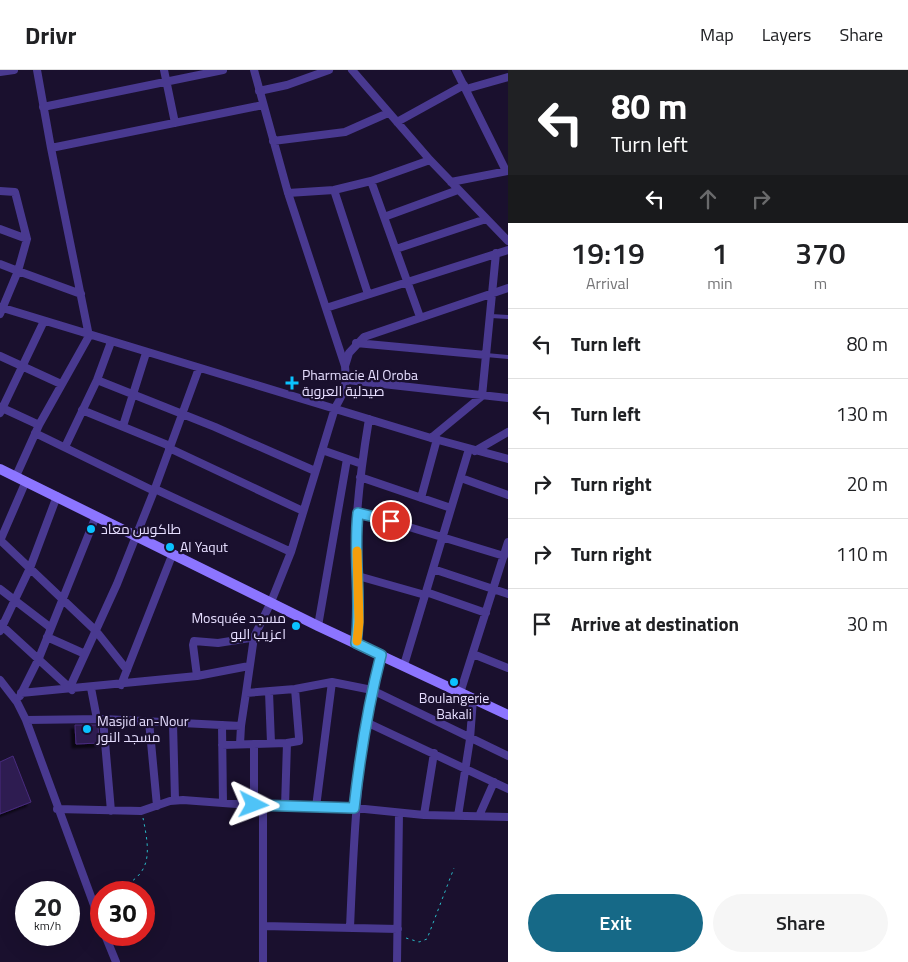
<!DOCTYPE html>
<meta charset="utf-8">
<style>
body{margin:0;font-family:"Titillium Web",Cairo,sans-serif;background:#f6f6f6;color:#202124;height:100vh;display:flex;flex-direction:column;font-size:19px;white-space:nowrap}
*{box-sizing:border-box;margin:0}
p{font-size:16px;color:#757577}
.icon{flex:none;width:28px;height:28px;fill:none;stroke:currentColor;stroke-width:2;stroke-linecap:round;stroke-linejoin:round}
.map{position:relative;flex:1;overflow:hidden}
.panel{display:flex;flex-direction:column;background:#fff;width:400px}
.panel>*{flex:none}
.guide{background:#202124;color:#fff;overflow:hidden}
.speed{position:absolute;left:15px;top:811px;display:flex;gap:10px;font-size:25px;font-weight:700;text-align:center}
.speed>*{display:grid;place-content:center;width:65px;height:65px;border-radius:50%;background:#fff;box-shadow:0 5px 20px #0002;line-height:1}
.speed small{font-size:12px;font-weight:400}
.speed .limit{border:8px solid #d22;background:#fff;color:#111}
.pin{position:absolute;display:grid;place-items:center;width:42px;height:42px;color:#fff;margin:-21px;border:2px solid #fff;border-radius:50%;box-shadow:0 1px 5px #0007}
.me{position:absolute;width:55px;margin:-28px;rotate:93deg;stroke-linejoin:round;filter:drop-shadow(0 0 4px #0008)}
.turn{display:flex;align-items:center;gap:18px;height:105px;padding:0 20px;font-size:22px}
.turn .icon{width:65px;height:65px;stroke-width:2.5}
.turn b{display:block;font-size:35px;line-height:42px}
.lanes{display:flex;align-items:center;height:48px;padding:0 20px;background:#0003;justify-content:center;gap:25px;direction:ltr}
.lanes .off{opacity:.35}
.eta{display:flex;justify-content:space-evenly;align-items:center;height:85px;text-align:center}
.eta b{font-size:30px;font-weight:600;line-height:35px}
.cta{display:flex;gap:10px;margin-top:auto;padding:10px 20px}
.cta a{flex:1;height:58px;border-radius:30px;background:#166987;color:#fff;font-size:20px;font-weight:600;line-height:58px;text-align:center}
.cta a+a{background:#f6f6f6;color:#202124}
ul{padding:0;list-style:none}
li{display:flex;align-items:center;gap:15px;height:70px;padding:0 20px;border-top:1px solid #e0e0e0}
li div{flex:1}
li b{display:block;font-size:19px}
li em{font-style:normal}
header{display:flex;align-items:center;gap:30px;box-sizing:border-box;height:70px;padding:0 25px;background:#fff;border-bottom:1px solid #e0e0e0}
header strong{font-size:24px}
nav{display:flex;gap:28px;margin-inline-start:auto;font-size:18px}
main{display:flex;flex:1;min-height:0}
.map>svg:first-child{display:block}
.building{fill:#2e1b51;stroke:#482c7e;filter:url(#shadow)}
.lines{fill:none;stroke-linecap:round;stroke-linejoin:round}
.path{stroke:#29bac7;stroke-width:1;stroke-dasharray:2.5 4;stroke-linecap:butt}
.service{stroke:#493990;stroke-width:4}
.minor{stroke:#493990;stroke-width:8}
.secondary{stroke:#8c75ff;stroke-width:10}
.route-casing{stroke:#337fa1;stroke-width:12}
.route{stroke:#4fc3f7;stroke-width:9}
.slow{stroke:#f59e0b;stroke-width:9}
.poi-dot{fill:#0ac2ff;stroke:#1a102e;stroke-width:2}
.labels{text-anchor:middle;stroke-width:4.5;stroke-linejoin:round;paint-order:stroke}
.poi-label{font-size:14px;fill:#e6deff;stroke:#1a102e;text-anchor:start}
</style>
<header>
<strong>Drivr</strong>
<nav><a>Map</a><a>Layers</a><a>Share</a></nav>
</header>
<main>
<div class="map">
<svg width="508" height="892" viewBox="0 0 508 892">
<defs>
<filter id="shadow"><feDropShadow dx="-4" dy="4" stdDeviation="1" flood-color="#0009"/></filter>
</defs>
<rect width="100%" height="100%" fill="#1a102e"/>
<path class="building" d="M75,655H98L99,673L76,674Z
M13,686L31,732L0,744V692Z"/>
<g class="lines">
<path class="path" d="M110,822C152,807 151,787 143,748
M406,868L419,872L427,869L454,798"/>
<path class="service" d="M491,246L508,247
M486,285L508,287"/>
<path class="minor" d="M37,0L51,78
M164,0L175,53
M254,0L288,123L345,296C347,316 345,321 335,338L291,482L271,532L254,567L246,623L295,619L332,612L372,620L508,686
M352,0L430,90L508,171
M456,0L506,101
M0,2L14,0
M466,19L508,7
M259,21L287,15L329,0
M43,37L223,0
M397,52L464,15
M273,71L345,62L388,43
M371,111L420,247
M451,112L508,101
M334,120L368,224
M0,121L15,122L27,169L18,201L0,194
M288,123L334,120L371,111L430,90
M384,147L458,120
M0,159L27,169
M396,179L486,149
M0,237L431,368L508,389
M326,238L508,180
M0,244L18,201L81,224
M356,273L486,285
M0,286L61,314
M345,296L349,283L364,267L508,218
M97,310L215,357L315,401
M347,310L508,328
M0,337L39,355
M82,340L170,376
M0,343L44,251
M123,356L146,283
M35,363L154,421L117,514L70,617
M431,368L482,326L496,183
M65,377L97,310L111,272
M169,378L303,441
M322,380L362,394
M475,381L508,362
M16,406L39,355L89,266L51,78L263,35
M360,407L451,438
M461,408L508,425
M155,419L291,482
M154,421L199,298
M421,428L437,369
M358,443L373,446L504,486
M0,470L96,561L127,600
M0,471L26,411
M433,499L508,524
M358,506L425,525
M0,519L51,558
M426,522L486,543
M0,554L72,620
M318,556L347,389
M0,561L30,498L57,426
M47,567L85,584
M356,573C362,533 354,497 356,459C358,422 363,385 369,349
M473,584L508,598
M404,595L469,379
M197,606L249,596
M0,610L17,632L26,650L101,854
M121,615L173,483
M91,618L97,649
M269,622L271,673
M21,623L197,606L193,575L194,571L218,573L250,568
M460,623L508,472
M20,626L39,588L96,446
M103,649L111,741
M26,650L103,649L241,656L246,623
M149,651L157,736
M366,652L508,719
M173,653L175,730
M222,655L223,733
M240,674L241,656
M222,675L287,673
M254,735V674
M285,737L287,673L299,671V668L295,619
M316,737L332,612
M57,739L141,741L170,731L183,730L263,736L355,738L424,745L508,747
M424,745L434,683
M458,746L470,669L473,629
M479,746L494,712
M263,856L398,859
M350,858C354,763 357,678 381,585
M105,865L116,892
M263,892V736
M397,892L399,743"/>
<path class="secondary" d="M0,399L318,556L508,645"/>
</g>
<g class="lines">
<defs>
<path id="route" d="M254,735L354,738C360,686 368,635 381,585L356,573C362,530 353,486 358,443L391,451"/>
</defs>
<use href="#route" class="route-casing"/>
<use href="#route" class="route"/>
<path class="slow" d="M357,571L359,552L357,481"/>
</g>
<g class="poi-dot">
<path d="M289.5 305.5h5v5h5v5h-5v5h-5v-5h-5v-5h5z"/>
<circle cx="91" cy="459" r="5"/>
<circle cx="170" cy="477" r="5"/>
<circle cx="296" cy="556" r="5"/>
<circle cx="454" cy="612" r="5"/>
<circle cx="87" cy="659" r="5"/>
</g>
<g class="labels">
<g class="poi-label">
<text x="302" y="310">Pharmacie Al Oroba<tspan x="302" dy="16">صيدلية العروبة</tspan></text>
<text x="101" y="464">طاكوس معاد</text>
<text x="180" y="482">Al Yaqut</text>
<text x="286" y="553" text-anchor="end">Mosquée مسجد<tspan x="286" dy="16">اعزيب البو</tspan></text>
<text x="454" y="633" text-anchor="middle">Boulangerie<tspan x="454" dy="16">Bakali</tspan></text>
<text x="97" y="656">Masjid an-Nour<tspan x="97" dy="16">مسجد النور</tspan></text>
</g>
</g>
</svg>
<div class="speed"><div>20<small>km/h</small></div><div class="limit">30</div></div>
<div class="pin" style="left:391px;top:451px;background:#d93025"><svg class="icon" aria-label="arrive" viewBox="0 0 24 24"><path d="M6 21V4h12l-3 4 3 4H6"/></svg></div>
<svg class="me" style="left:254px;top:735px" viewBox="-20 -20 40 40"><path d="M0-17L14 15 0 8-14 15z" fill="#4fc3f7" stroke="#fff" stroke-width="4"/></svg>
</div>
<section class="panel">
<div class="guide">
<div class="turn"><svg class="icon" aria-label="left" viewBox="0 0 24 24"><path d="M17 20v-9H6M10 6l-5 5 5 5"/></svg><div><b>80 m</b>Turn left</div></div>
<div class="lanes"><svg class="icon" aria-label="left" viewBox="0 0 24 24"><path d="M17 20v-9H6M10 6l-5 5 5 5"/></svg><svg class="icon off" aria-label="ahead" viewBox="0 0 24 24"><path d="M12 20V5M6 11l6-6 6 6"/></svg><svg class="icon off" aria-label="right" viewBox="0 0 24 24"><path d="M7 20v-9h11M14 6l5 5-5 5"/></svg></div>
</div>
<div class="eta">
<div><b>19:19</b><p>Arrival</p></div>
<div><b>1</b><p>min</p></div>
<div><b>370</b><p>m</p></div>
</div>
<ul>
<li><svg class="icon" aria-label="left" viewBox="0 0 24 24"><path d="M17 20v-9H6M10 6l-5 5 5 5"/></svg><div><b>Turn left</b></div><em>80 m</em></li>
<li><svg class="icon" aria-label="left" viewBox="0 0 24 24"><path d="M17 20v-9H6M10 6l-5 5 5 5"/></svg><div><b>Turn left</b></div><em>130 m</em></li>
<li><svg class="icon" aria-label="right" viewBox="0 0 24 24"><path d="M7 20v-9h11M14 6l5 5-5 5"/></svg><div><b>Turn right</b></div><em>20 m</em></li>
<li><svg class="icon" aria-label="right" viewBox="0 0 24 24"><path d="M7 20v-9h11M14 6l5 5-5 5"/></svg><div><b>Turn right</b></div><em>110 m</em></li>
<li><svg class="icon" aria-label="arrive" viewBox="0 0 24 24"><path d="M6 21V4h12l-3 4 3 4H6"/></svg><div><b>Arrive at destination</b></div><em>30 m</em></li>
</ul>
<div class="cta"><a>Exit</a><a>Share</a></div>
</section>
</main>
